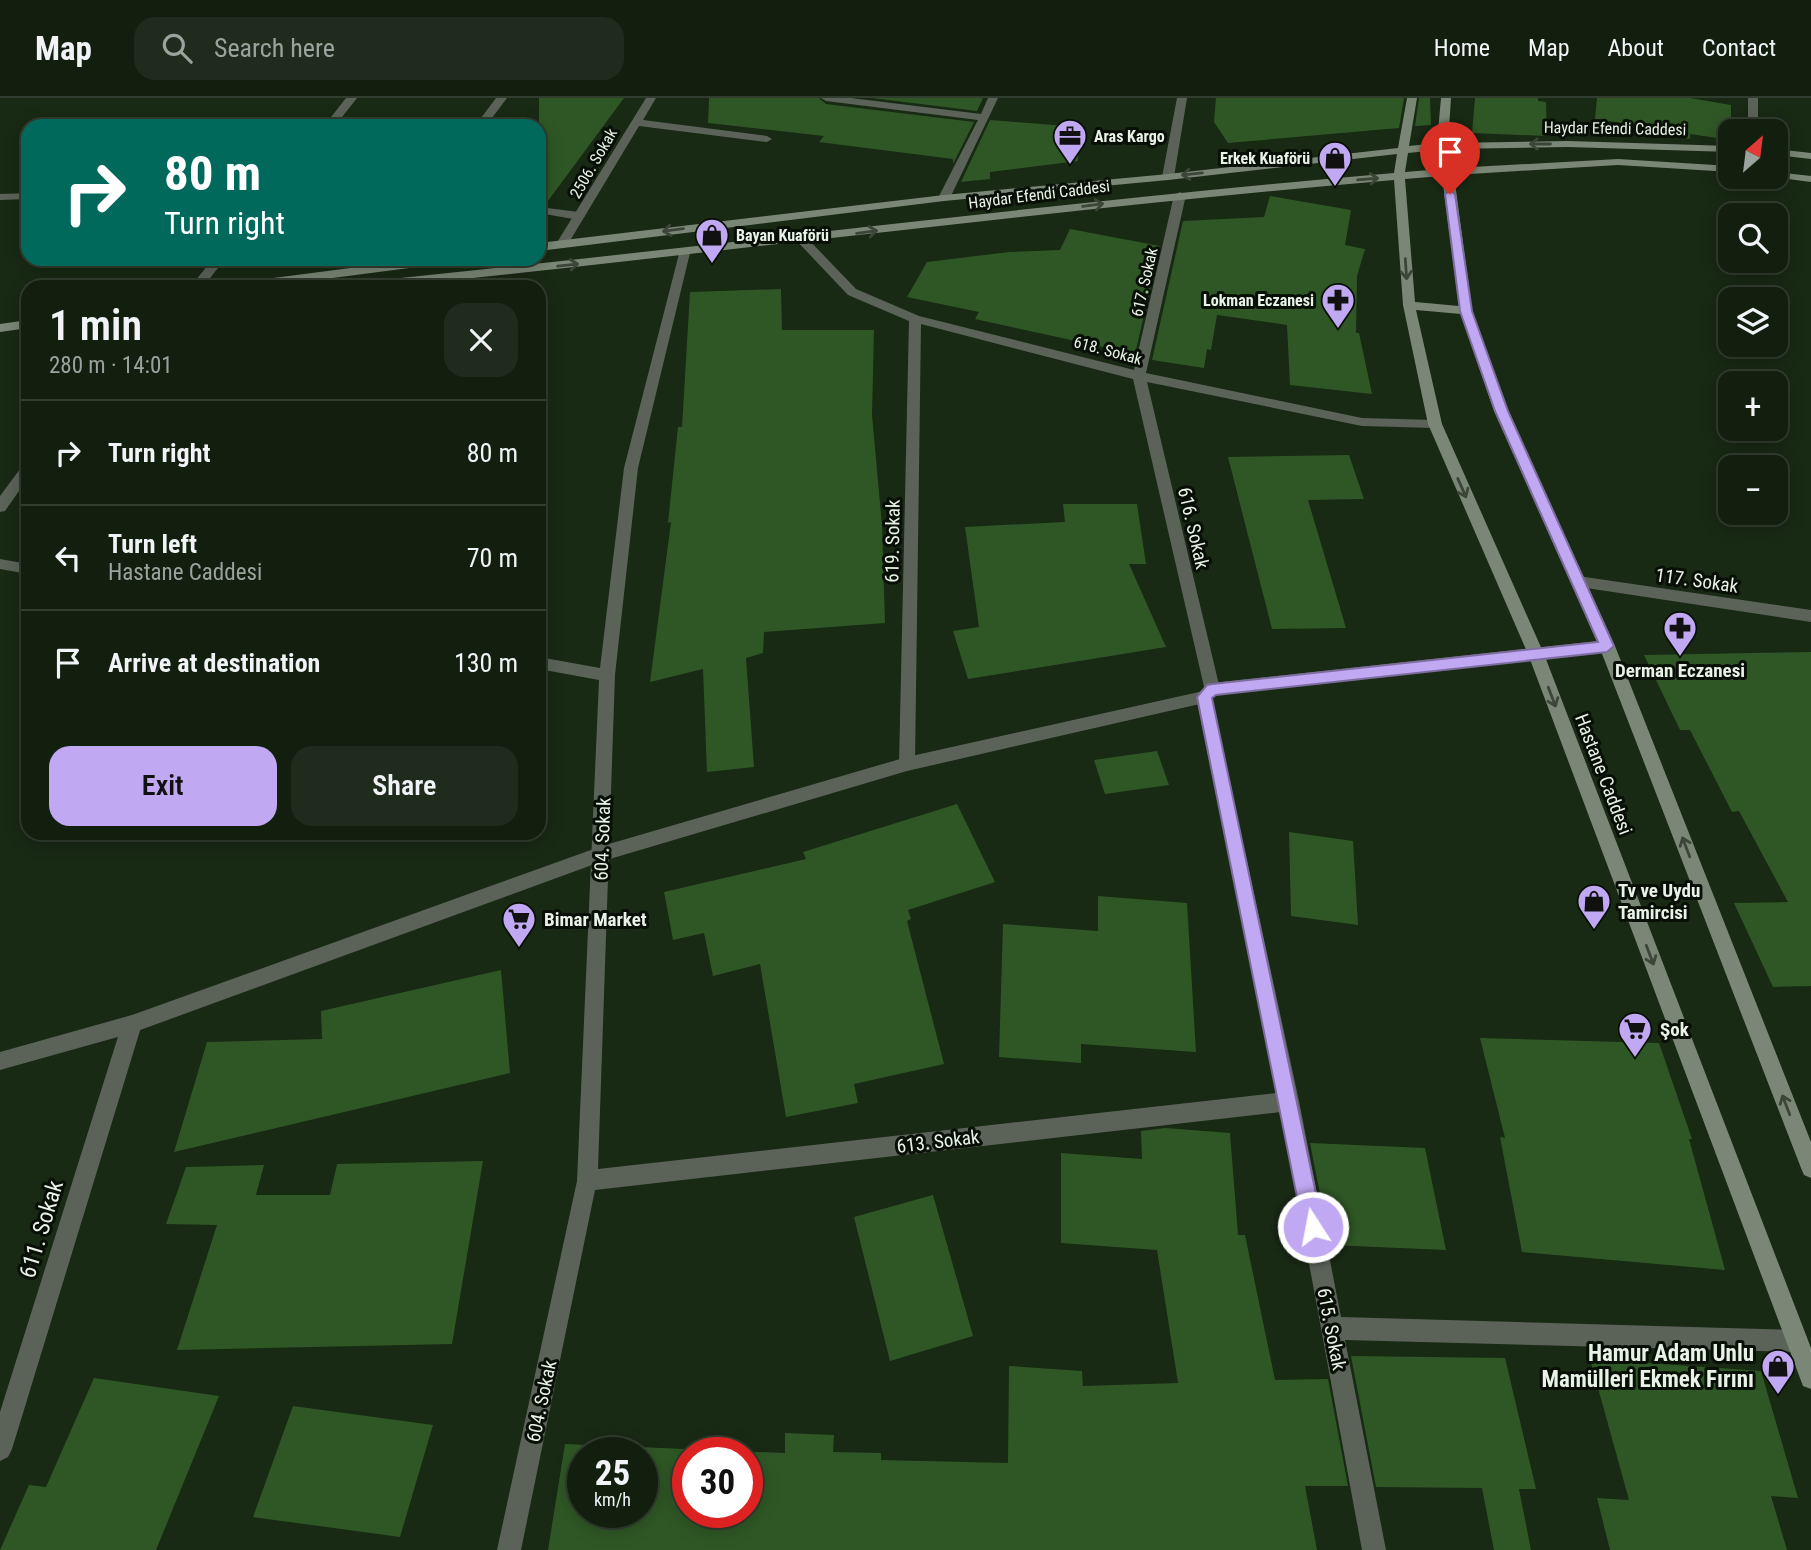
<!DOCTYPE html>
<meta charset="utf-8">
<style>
body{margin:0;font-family:"Roboto Condensed",sans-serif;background:#1f2c1d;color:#f1f3f6;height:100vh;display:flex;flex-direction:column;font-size:26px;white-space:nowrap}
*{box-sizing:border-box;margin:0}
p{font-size:23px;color:#9ca29e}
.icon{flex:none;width:38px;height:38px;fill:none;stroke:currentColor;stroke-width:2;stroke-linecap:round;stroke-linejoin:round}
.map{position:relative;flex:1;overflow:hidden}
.details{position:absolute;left:21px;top:182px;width:525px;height:560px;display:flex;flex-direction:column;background:#121f0f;border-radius:21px;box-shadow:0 4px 18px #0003,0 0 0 2px #313d2f}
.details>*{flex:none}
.guide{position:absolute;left:21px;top:21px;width:525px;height:147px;border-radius:21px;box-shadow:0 4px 18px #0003,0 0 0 2px #313d2f;background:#00695c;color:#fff;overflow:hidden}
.needle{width:46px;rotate:28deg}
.fabs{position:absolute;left:1718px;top:21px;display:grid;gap:14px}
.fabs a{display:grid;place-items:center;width:70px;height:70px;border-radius:14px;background:#121f0f;box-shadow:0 4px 18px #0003,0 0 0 2px #313d2f;font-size:35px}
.speed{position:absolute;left:567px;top:1339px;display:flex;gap:14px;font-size:35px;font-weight:700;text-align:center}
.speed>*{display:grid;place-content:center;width:91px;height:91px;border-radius:50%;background:#121f0f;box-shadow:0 4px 18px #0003,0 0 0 2px #313d2f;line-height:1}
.speed small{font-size:18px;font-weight:400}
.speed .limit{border:10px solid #d22;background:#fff;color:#111}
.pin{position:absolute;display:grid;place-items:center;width:60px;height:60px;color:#fff;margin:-72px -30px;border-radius:50% 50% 50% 0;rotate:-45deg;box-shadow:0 0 7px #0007}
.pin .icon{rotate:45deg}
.me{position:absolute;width:77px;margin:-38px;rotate:349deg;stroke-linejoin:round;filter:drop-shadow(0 0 5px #0008)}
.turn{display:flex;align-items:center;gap:24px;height:147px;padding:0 28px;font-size:32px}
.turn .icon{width:91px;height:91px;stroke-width:2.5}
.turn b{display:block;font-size:49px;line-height:60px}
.round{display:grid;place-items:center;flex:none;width:74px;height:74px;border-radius:21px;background:#1f2c1d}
.summary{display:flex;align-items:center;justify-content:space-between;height:119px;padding:0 28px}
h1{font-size:42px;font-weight:600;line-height:52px}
.action{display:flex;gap:14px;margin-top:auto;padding:14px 28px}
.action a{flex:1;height:80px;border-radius:21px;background:#c1a8f3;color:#111;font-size:28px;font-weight:600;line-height:80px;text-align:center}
.action a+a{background:#1f2c1d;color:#f1f3f6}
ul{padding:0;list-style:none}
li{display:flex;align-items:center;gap:21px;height:105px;padding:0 28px;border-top:2px solid #313d2f}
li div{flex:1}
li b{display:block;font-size:26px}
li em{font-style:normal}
header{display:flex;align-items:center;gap:42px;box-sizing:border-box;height:98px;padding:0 35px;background:#121f0f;border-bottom:2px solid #313d2f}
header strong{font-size:33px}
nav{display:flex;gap:38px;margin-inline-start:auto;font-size:24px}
.search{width:490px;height:63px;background:#1f2c1d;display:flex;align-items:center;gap:18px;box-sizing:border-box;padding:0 24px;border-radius:21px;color:#9ca29e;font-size:26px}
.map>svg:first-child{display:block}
.building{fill:#2f5725;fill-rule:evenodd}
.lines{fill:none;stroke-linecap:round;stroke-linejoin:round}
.minor{fill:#5b6359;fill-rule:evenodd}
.tertiary{fill:#5b6359;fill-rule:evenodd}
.secondary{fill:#7a8776;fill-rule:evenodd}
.oneway{stroke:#3b4538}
.route{fill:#c1a8f3;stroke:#7d6d9e;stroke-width:2}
.labels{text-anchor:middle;stroke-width:6;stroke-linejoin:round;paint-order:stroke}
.far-street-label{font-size:16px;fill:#e8f3e6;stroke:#080f06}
.far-poi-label{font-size:16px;font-weight:bold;fill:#e8f3e6;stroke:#080f06;text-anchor:start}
.street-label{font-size:19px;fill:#e8f3e6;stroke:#080f06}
.poi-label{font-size:19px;font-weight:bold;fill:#e8f3e6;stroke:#080f06;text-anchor:start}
.near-street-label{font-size:23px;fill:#e8f3e6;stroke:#080f06}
.near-poi-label{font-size:23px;font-weight:bold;fill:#e8f3e6;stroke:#080f06;text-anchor:end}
</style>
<header>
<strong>Map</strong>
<div class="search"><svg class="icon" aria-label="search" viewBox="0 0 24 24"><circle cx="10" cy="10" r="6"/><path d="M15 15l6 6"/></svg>Search here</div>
<nav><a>Home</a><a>Map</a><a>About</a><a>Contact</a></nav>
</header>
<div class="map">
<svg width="1811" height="1452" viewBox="0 0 1811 1452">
<rect width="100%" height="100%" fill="#182914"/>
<path class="building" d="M539,0H624L545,107L539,106Z
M709,0H819L826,6L974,24L953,66V61L819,44L824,38L708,25Z
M872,0H983L977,13Z
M1216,0H1404L1399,30L1228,45L1214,24Z
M1419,0H1430L1431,27L1415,28Z
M1475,0H1538V3L1546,4L1547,38L1472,35Z
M1597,0H1690L1731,7V42L1690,36V41L1643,33V28L1595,21Z
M990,22L1079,29L1078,63L990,74V81L961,84Z
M1270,98L1351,112L1345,147L1365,151L1357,178L1356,235H1359L1372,296L1290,287L1287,227L1217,217L1211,252L1207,251L1204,270L1152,262L1183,123L1264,119Z
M1070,131L1160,148L1135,256L975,221L979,214L907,199L927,164L1009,154L1060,152Z
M781,191L782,232H874L872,317L882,427L885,525L764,534L763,555L746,560L754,669L707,674L703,571L650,584L671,424L668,425L678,329H682L690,194Z
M1349,357L1364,401L1308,402L1346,530L1272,531L1228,359Z
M1063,406H1137L1146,466H1129L1166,549L968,581L953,533L979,529L965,429L1065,424Z
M1811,554V888L1773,889L1734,805L1788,804L1739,713L1732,714L1690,632H1680L1644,557Z
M1157,653L1169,687L1105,696L1094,662Z
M957,706L995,784L908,812L911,821L907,823L944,966L854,986L858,1005L786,1019L760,866L713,878L704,835L673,842L664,794L806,761L803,754Z
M1289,734L1353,743L1358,827L1291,818Z
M1098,798L1187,805L1196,954L1081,946V965L999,959L1003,826L1098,833Z
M501,872L510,975L174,1054L207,944L322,941L321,913Z
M1480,940L1659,945L1692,1041H1689L1725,1172L1522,1154L1500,1039L1505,1040Z
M1165,1030L1230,1035L1238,1137H1245L1275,1282L1328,1281L1348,1388H1305L1317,1452H548L565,1346L785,1355V1335L834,1337L833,1354L881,1355V1362L1008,1365L1009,1268L1082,1273L1083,1288L1178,1285L1157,1152L1061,1145V1055L1142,1061L1141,1033ZM583,1354H642V1414H583ZM688,1354H747V1414H688Z
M1310,1045L1425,1050L1446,1152L1330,1147Z
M483,1063L452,1246L177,1252L217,1127L166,1126L186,1069L264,1067L256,1097H330L337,1066Z
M933,1097L973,1238L890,1263L854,1119Z
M1351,1258L1505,1260L1536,1391H1519L1531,1452H1494L1482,1390L1376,1389Z
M1590,1261L1761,1273L1798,1400L1771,1398L1787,1452H1610L1597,1400L1629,1402Z
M94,1280L219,1298L156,1452H0L29,1387L46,1389Z
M293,1308L433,1327L400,1439L253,1419Z"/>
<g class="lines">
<path class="minor" d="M346,0H357L335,28H324Z
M496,0H507L486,28H475Z
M646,0H656L643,22L767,38L772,41L767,44L639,28L568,146L558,149L556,146Z
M821,0H851L981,16L988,0H998L950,100L944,103L938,100L978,22L826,3Z
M1177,0H1187L1174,79L1168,82L1162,79Z
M1748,0H1758V33H1748Z
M1180,94L1186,97L1146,275L1362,320L1435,322L1442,326L1435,330L1362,328L1147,284L1220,591L1218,595L1211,597L1299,1003L1341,1219L1797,1232L1805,1235L1808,1243L1805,1251L1797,1254L1345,1242L1386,1452H1362L1281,1014L595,1092L521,1452H497L577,1083L599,582L539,571V559L600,570L624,370L680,152L690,155L638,370L615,577L598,1071L1277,995L1196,599L1198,595L1205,593L1133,281L921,226L915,666L913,671H901L899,666L909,223L848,197L795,141L805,138L856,191L919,218L1134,272L1174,97Z
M213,161H225L203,189H190Z
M28,365V380L5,413L0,414V398L23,367Z
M0,461L28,466V476L0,471Z
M1578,478L1811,512V524L1573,488L1570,484Z
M132,917L139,920L142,926L12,1351L8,1359L0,1363V1314L122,926L125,920Z"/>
<path class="tertiary" d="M28,95V101L0,102V96Z
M539,109L579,114L585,118L579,122L539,115Z
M1607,542L1615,548L1607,554L1216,597L1204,605L907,673L603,763L132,935L0,972V954L132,917L602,748L907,659L1199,594L1212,585Z"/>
<path class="secondary" d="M1407,0H1417L1409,48L1437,45L1441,0H1451L1448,45L1568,43L1731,48V54L1568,49L1449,51L1453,70L1618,61L1731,68V74L1618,67L1454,77L1472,213L1508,313L1615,548L1811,1044V1080L1804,1077L1801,1070L1599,548L1494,313L1461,216L1416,212L1442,326L1544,556L1811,1250V1291L1803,1288L1800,1280L1528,556L1428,326L1403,207L1394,82C1058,111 724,154 389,189H347L353,185C700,150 1046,105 1394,75L1397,56L1168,82L944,103L539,153V145L944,97L1168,76L1398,50ZM1438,52L1442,71L1405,74L1408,55ZM1442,78L1459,208L1415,204L1405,81Z
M1776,51L1811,55V61L1776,57Z
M1776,74L1811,78V84L1772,79H1776Z
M420,161H454L448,165L263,189H229L235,185Z
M28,222V230L0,234V226Z"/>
</g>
<defs><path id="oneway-shaft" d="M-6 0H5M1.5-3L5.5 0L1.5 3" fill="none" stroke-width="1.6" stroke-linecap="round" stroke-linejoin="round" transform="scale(1.75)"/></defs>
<g class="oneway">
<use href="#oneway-shaft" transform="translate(1540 46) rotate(180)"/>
<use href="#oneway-shaft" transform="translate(1192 76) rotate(174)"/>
<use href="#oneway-shaft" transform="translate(1368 81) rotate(-5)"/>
<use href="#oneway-shaft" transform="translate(1093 107) rotate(-7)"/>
<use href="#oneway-shaft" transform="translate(673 132) rotate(173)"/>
<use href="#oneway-shaft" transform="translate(867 134) rotate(-7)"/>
<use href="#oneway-shaft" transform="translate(568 167) rotate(-6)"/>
<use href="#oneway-shaft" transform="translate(1406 171) rotate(86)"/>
<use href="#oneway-shaft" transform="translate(1462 390) rotate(66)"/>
<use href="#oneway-shaft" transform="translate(1552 599) rotate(69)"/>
<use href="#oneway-shaft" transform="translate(1686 749) rotate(-111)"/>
<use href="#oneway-shaft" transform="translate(1650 857) rotate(69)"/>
<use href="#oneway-shaft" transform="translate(1786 1007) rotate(-111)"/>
</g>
<path class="route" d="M1450,93L1455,96L1472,213L1508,313L1614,548L1607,554L1216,597L1212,600L1323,1129L1320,1136L1313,1139L1306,1136L1303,1129L1197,599L1207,587L1212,586L1598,544L1495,313L1460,213L1445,96Z"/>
<defs>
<symbol id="office-pin" viewBox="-11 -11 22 30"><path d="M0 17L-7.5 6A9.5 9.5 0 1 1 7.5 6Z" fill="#c1a8f3" stroke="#080f06"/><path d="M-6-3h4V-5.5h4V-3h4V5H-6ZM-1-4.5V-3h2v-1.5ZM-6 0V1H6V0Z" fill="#111"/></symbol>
<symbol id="shop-pin" viewBox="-11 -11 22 30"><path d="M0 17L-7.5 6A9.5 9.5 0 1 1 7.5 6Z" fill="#c1a8f3" stroke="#080f06"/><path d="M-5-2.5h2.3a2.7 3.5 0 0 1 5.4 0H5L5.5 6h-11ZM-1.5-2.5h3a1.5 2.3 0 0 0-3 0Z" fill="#111"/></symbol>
<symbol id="pharmacy-pin" viewBox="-11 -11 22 30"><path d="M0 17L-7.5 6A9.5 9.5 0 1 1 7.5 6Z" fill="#c1a8f3" stroke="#080f06"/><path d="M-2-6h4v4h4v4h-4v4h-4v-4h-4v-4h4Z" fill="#111"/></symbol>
<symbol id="supermarket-pin" viewBox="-11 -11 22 30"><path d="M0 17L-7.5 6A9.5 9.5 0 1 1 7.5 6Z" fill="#c1a8f3" stroke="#080f06"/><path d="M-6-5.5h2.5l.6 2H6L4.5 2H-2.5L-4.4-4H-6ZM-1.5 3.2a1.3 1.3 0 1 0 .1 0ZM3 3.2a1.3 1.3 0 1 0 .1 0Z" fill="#111"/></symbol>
</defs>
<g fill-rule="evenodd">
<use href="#office-pin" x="1051" y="19" width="38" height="52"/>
<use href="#shop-pin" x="1316" y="41" width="38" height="52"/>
<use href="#shop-pin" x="693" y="118" width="38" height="52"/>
<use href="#pharmacy-pin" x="1319" y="183" width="38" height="52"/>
<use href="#pharmacy-pin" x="1661" y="511" width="38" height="52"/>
<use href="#shop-pin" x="1575" y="784" width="38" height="52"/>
<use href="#supermarket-pin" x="500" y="802" width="38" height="52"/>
<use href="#supermarket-pin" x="1616" y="912" width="38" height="52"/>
<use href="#shop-pin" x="1759" y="1249" width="38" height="52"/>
</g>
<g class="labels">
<g class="far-street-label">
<text transform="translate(1615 30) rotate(1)" y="6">Haydar Efendi Caddesi</text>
<text transform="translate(593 65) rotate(-60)" y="6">2506. Sokak</text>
<text transform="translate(1039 96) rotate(-7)" y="6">Haydar Efendi Caddesi</text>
<text transform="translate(1144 184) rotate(-77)" y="6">617. Sokak</text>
<text transform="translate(1108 252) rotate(15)" y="6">618. Sokak</text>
</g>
<g class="far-poi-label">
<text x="1094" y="44">Aras Kargo</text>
<text x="1310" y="66" text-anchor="end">Erkek Kuaförü</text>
<text x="736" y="143">Bayan Kuaförü</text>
<text x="1314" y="208" text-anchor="end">Lokman Eczanesi</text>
</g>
<g class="street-label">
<text transform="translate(1194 430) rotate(77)" y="7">616. Sokak</text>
<text transform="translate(892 443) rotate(-89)" y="7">619. Sokak</text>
<text transform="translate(1697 482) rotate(8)" y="7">117. Sokak</text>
<text transform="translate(1604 676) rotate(69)" y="7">Hastane Caddesi</text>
<text transform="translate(602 741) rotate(-88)" y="7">604. Sokak</text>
<text transform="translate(938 1043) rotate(-7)" y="7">613. Sokak</text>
<text transform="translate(1332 1231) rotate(79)" y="7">615. Sokak</text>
<text transform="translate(541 1303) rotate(-78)" y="7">604. Sokak</text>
</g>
<g class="poi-label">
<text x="1680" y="579" text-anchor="middle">Derman Eczanesi</text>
<text x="1618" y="799">Tv ve Uydu<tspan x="1618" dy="22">Tamircisi</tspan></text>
<text x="544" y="828">Bimar Market</text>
<text x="1660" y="938">Şok</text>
</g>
<g class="near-street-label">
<text transform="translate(41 1131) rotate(-73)" y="8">611. Sokak</text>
</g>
<g class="near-poi-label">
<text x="1754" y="1263">Hamur Adam Unlu<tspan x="1754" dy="26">Mamülleri Ekmek Fırını</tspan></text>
</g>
</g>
</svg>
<div class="fabs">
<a><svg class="needle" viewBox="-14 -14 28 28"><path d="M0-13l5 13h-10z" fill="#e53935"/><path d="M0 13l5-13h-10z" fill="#9ca29e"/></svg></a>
<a><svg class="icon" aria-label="search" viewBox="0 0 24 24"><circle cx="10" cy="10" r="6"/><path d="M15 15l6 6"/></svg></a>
<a><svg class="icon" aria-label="layers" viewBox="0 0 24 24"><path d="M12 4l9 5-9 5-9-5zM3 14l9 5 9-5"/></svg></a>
<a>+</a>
<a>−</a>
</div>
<div class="speed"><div>25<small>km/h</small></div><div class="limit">30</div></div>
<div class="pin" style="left:1450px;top:96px;background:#d93025"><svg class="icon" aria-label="arrive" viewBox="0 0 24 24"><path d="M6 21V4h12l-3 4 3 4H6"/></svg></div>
<svg class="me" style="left:1313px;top:1129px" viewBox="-20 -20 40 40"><circle r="17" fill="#c1a8f3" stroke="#fff" stroke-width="3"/><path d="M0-11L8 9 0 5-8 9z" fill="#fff"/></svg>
<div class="guide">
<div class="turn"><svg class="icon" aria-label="right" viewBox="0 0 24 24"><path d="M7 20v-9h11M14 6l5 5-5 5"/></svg><div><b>80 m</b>Turn right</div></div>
</div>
<section class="details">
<div class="summary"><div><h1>1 min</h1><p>280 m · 14:01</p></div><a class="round"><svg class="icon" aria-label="close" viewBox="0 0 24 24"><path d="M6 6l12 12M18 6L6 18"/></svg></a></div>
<ul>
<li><svg class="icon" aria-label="right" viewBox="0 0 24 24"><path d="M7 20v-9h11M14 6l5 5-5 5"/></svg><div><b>Turn right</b></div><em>80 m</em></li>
<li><svg class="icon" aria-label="left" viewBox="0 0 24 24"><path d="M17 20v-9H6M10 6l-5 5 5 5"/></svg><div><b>Turn left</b><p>Hastane Caddesi</p></div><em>70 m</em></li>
<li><svg class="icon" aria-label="arrive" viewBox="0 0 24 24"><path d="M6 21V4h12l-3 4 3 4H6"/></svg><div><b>Arrive at destination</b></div><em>130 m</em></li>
</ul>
<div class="action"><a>Exit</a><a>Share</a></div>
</section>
</div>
